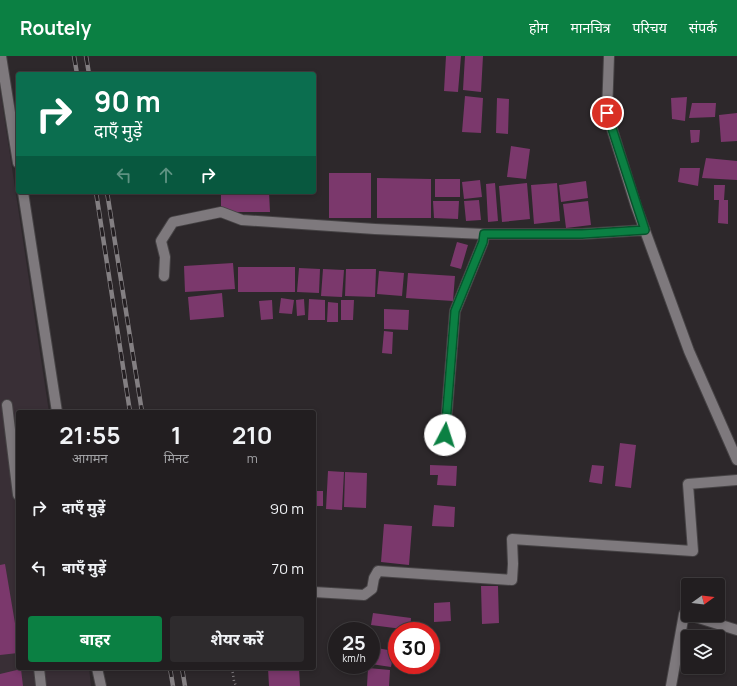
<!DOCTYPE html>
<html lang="hi">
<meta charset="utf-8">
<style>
body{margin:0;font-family:Manrope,"Noto Sans Devanagari",sans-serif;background:#2e2b2d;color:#f1f3f6;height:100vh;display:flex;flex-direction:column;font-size:15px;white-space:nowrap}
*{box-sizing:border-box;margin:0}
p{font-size:13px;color:#a2a2a5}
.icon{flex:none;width:22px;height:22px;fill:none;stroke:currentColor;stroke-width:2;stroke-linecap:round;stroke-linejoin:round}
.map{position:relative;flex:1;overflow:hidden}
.side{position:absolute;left:16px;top:354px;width:300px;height:260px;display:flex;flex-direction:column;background:#221e20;border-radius:4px;box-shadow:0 2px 6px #0003,0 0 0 1px #3f3c3e}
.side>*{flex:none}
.guide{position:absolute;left:16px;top:16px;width:300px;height:122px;border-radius:4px;box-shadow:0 2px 6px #0003,0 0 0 1px #3f3c3e;background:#0b6e4f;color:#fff;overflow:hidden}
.needle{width:26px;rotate:75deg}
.tools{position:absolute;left:681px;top:522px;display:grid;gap:8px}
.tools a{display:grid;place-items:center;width:44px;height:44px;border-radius:4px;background:#221e20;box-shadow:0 2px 6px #0003,0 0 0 1px #3f3c3e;font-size:20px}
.speed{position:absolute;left:328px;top:566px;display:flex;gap:8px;font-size:20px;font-weight:700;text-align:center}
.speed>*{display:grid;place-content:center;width:52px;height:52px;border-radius:50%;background:#221e20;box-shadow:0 2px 6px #0003,0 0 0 1px #3f3c3e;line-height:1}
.speed small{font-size:10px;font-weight:400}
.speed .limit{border:6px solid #d22;background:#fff;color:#111}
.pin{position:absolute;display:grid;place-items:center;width:34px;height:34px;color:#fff;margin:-17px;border:2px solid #fff;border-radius:50%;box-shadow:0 1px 4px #0007}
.me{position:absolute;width:44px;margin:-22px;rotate:5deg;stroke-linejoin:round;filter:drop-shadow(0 0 3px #0008)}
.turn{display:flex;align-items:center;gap:14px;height:84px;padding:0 12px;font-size:18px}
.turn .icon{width:52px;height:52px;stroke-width:2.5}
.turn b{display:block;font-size:28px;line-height:34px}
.lanes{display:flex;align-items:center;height:38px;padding:0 12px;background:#0003;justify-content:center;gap:20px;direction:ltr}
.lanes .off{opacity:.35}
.eta{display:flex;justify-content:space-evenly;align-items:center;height:68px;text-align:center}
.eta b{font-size:24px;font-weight:700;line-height:28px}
.button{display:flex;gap:8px;margin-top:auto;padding:8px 12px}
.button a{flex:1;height:46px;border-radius:4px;background:#0b8043;color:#fff;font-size:16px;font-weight:700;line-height:46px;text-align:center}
.button a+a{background:#2e2b2d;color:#f1f3f6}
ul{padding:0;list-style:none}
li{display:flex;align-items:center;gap:12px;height:60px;padding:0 12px}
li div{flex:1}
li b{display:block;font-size:15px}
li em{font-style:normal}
header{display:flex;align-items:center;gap:24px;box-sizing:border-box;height:56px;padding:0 20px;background:#0b8043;color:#fff}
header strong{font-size:19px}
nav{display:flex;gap:22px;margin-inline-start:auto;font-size:14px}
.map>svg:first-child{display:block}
.built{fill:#392f36}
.building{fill:#7b386c}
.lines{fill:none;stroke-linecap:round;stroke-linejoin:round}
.street-casing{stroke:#464345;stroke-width:12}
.secondary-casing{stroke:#464345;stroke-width:12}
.path{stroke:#837f82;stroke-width:2.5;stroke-dasharray:1 3;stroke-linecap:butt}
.street{stroke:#7e797d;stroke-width:10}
.secondary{stroke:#7e797d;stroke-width:10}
.rail-casing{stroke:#837f82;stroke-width:4.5}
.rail{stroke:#231e21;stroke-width:3;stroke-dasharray:9;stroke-linecap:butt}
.route-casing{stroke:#07532c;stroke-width:10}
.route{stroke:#0b8043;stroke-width:7}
</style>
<header>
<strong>Routely</strong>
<nav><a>होम</a><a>मानचित्र</a><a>परिचय</a><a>संपर्क</a></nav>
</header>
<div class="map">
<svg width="737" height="630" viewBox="0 0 737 630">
<rect width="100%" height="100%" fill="#2d282b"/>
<path class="built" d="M0,33L49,356H18V612H89L91,630H0Z"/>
<path class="building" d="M446,0H461L458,36L444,35Z
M465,0H483L481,36L463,34Z
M465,40L483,42L481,77L462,76Z
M687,41L685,65L672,63L671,42Z
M497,42L509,43L508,78L496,77Z
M692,47H716L715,61L689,62Z
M737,57V85L721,86L719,59Z
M690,74H700L699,86L691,87Z
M511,90L530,93L526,123L507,121Z
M706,102L737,105V124L702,122Z
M680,112H700L698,130L678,126Z
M329,117H371V162H329Z
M377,122L431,123V162H377Z
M435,123H460V141H435Z
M480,124L482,141L464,143L462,126Z
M586,125L588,142L561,146L559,129Z
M495,127L498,165L488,166L486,128Z
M527,127L530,163L502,166L499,130Z
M557,127L560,165L534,168L531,129Z
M714,129H725L724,144H728V168L718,167L719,144H714Z
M221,136H269L270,156H221Z
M479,144L481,164L466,165L464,145Z
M433,145H459L458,163L434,162Z
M588,145L591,169L566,172L563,148Z
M457,186L468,189L461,213L450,210Z
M233,207L235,233L185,236L184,210Z
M238,211H295V236H238Z
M299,212L320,213L319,237L297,236Z
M323,213L344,214L342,241L321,240Z
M346,213H376L375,241L345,240Z
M379,215L404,217L402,240L377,238Z
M408,217L455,220L453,245L406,242Z
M222,237L224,261L190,264L188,241Z
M281,242L294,244L292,258L279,257Z
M304,243L305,259L297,260L296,244Z
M309,243L325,244V264H308Z
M272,244L273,263L261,264L259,245Z
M341,244H354L353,264H341Z
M328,246L338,247V266H327Z
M384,253L409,254L408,274L384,273Z
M384,275L393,276L392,298L382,297Z
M620,387L636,389L631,432L615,430Z
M430,409L457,410L456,430L437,429L438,419H430Z
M592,409L604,410L602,428L589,426Z
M328,415L344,416L342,454L326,453Z
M345,416L367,417L366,452L344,451Z
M314,435H323V450H314Z
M434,449L455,451L454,471L432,470Z
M314,461H317V494H314Z
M384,468L412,470L409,509L381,506Z
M5,508L18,585V597L0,599V509Z
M481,530H498L499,567L482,568Z
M450,546L451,565L434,566V547Z
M373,557L411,562L410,574L371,569Z
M371,591L394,595L391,611L371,608Z
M268,612H299L300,630H269Z
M368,612L390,614L389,630H367Z
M21,613L23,630H0V618Z"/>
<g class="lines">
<defs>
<path id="street" d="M609,0L607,57L636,150L689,295L737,404
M164,220L165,201L161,185L173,166L221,156L242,164L375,173L484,178
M7,349L18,439
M445,379L455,255L483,186L484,178H582L645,174
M314,536L364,539L372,533L374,522L378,515L512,524L513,508L512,483L693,495L688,428L737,424
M689,559L737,574
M39,612L41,630
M671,630L684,558L688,559"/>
<path id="secondary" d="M1,0L18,107
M23,136L57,356
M97,612L101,630"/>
</defs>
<use href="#street" class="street-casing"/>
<use href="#secondary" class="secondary-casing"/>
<path class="path" d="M232,612L234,625L236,630"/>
<use href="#street" class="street"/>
<use href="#secondary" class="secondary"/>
<defs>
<path id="rail" d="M74,0L77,18
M86,0L89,18
M96,136L130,356
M107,136L142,356
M170,612L173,630
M182,612L185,630"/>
</defs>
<use href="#rail" class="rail-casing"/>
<use href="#rail" class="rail"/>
</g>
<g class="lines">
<defs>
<path id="route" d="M445,379L455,255L483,186L484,178H582L645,174L607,57"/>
</defs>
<use href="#route" class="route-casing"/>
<use href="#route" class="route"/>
</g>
</svg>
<div class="tools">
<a><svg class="needle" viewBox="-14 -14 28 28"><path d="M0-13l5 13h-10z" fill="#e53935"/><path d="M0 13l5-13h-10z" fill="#a2a2a5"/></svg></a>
<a><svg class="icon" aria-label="layers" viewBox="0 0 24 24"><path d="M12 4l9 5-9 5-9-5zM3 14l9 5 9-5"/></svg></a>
</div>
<div class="speed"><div>25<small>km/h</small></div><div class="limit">30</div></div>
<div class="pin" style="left:607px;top:57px;background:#d93025"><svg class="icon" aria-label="arrive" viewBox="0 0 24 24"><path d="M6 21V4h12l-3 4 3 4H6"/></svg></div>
<svg class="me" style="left:445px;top:379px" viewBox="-20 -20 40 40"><circle r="19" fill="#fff"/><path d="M0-13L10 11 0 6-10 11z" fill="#0b8043"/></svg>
<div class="guide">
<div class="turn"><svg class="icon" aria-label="right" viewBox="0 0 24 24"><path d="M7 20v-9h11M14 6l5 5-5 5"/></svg><div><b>90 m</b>दाएँ मुड़ें</div></div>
<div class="lanes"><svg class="icon off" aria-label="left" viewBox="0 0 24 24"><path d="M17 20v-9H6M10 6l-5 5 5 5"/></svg><svg class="icon off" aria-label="ahead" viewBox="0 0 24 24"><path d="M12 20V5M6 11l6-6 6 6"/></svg><svg class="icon" aria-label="right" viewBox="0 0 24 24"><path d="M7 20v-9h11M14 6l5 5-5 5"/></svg></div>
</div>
<section class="side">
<div class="eta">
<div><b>21:55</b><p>आगमन</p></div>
<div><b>1</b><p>मिनट</p></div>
<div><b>210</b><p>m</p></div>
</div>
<ul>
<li><svg class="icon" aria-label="right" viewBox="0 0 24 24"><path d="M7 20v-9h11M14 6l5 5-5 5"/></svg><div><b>दाएँ मुड़ें</b></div><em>90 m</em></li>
<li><svg class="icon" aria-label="left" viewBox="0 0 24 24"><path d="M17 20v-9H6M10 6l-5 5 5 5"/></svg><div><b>बाएँ मुड़ें</b></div><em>70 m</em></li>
</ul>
<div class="button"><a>बाहर</a><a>शेयर करें</a></div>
</section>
</div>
